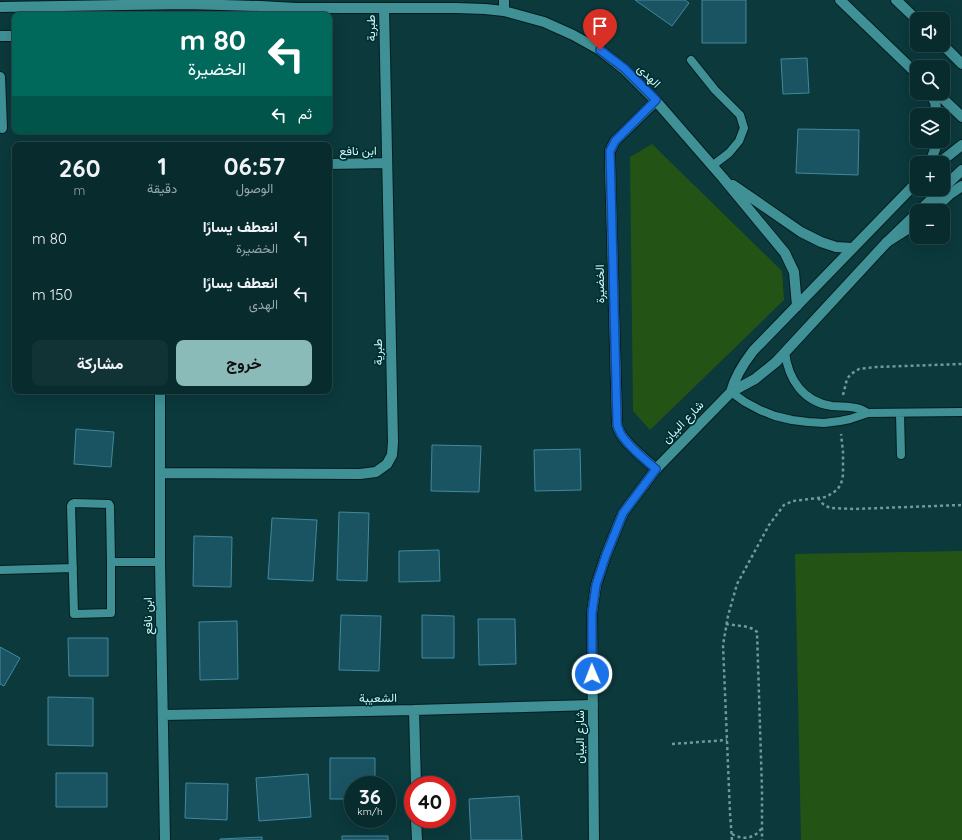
<!DOCTYPE html>
<html lang="ar">
<meta charset="utf-8">
<style>
body{margin:0;font-family:Quicksand,Vazirmatn,sans-serif;background:#113335;color:#f1f3f6;direction:rtl;height:100vh;display:flex;flex-direction:column;font-size:15px;white-space:nowrap}
*{box-sizing:border-box;margin:0}
p{font-size:13px;color:#98a7aa}
.icon{flex:none;width:22px;height:22px;fill:none;stroke:currentColor;stroke-width:2;stroke-linecap:round;stroke-linejoin:round}
.map{position:relative;flex:1;overflow:hidden;direction:ltr}
.drawer{position:absolute;left:12px;top:142px;width:320px;height:252px;display:flex;flex-direction:column;background:#082b2d;border-radius:8px;box-shadow:0 4px 16px #0002,0 0 0 1px #294749;direction:rtl}
.drawer>*{flex:none}
.hud{position:absolute;left:12px;top:12px;width:320px;height:122px;border-radius:8px;box-shadow:0 4px 16px #0002,0 0 0 1px #294749;direction:rtl;background:#00695c;color:#fff;overflow:hidden}
.fabs{position:absolute;left:910px;top:12px;display:grid;gap:8px}
.fabs a{display:grid;place-items:center;width:40px;height:40px;border-radius:8px;background:#082b2d;box-shadow:0 4px 16px #0002,0 0 0 1px #294749;font-size:20px}
.speed{position:absolute;left:344px;top:776px;display:flex;gap:8px;font-size:20px;font-weight:700;text-align:center}
.speed>*{display:grid;place-content:center;width:52px;height:52px;border-radius:50%;background:#082b2d;box-shadow:0 4px 16px #0002,0 0 0 1px #294749;line-height:1}
.speed small{font-size:10px;font-weight:400}
.speed .limit{border:6px solid #d22;background:#fff;color:#111}
.pin{position:absolute;display:grid;place-items:center;width:34px;height:34px;color:#fff;margin:-41px -17px;border-radius:50% 50% 50% 0;rotate:-45deg;box-shadow:0 0 4px #0007}
.pin .icon{rotate:45deg}
.me{position:absolute;width:44px;margin:-22px;rotate:359deg;stroke-linejoin:round;filter:drop-shadow(0 0 3px #0008)}
.turn{display:flex;align-items:center;gap:14px;height:84px;padding:0 20px;font-size:18px}
.turn .icon{width:52px;height:52px;stroke-width:2.5}
.turn b{display:block;font-size:28px;line-height:34px}
.then{display:flex;align-items:center;height:38px;padding:0 20px;background:#0003;gap:8px;font-size:15px}
.eta{display:flex;justify-content:space-evenly;align-items:center;height:68px;text-align:center}
.eta b{font-size:24px;font-weight:700;line-height:28px}
.primary-button{display:flex;gap:8px;margin-top:auto;padding:8px 20px}
.primary-button a{flex:1;height:46px;border-radius:8px;background:#8bbbb9;color:#111;font-size:16px;font-weight:700;line-height:46px;text-align:center}
.primary-button a+a{background:#113335;color:#f1f3f6}
ul{padding:0;list-style:none}
li{display:flex;align-items:center;gap:12px;height:56px;padding:0 20px}
li div{flex:1}
li b{display:block;font-size:15px}
li em{font-style:normal}
.map>svg:first-child{display:block}
.green{fill:#235415}
.building{fill:#1a5463;stroke:#40899e}
.lines{fill:none;stroke-linecap:round;stroke-linejoin:round}
.service-casing{stroke:#041e20;stroke-width:10}
.minor-casing{stroke:#041e20;stroke-width:12}
.tertiary-casing{stroke:#041e20;stroke-width:12}
.secondary-casing{stroke:#041e20;stroke-width:12}
.path{stroke:#6f999b;stroke-width:2.5;stroke-dasharray:3 3;stroke-linecap:butt}
.service{stroke:#3f9196;stroke-width:8}
.minor{stroke:#3f9196;stroke-width:10}
.tertiary{stroke:#3f9196;stroke-width:10}
.secondary{stroke:#3f9196;stroke-width:10}
.route-casing{stroke:#114b97;stroke-width:10}
.route{stroke:#1a73e8;stroke-width:7}
.labels{text-anchor:middle;stroke-width:3.5;stroke-linejoin:round;paint-order:stroke}
.street-label{font-size:12px;fill:#d2f8fa;stroke:#002f31}
</style>
<div class="map">
<svg width="962" height="840" viewBox="0 0 962 840">
<rect width="100%" height="100%" fill="#0b393c"/>
<path class="green" d="M652,144L782,271L784,300L650,430L633,411L630,157Z
M962,551V840H801L795,554Z"/>
<path class="building" d="M635,0H685L689,3L672,26Z
M702,0H746V43H702Z
M807,58L809,93L783,94L781,59Z
M798,129L859,130L858,175L796,173Z
M76,429L114,432L111,467L74,464Z
M432,445L481,446L479,492L431,491Z
M580,449L581,490L535,491L534,450Z
M339,512L369,513L367,581L337,580Z
M272,518L317,520L313,581L268,579Z
M194,536L232,537L231,587L193,586Z
M439,550L440,581L399,582V551Z
M341,615L381,616L379,671L339,670Z
M422,615L454,616V658H422Z
M478,619H515L516,664L479,665Z
M237,621L238,679L200,680L199,622Z
M68,638H108V676H69Z
M0,647L20,658L4,686L0,684Z
M48,697L93,698V746L48,745Z
M330,758H375V785H353V799H330Z
M56,773H107V807H56Z
M308,774L311,817L259,821L256,778Z
M186,783L228,784L227,820L185,818Z
M519,796L522,840H471L469,799Z
M342,836H388V840H342Z
M262,837V840H220V839Z"/>
<g class="lines">
<defs>
<path id="service" d="M691,60L715,90L740,115L744,128L739,141L729,153L712,166
M785,352C788,379 803,402 832,406C841,407 851,406 860,409C863,410 866,412 868,413
M731,392L745,402L760,410L775,416L792,420L808,422L824,423L840,421L850,419L868,413L962,412
M900,413L901,455
M111,562V613L74,614L71,506L72,504L74,503L109,504L110,506L111,562H160
M0,570L73,568"/>
<path id="minor" d="M504,0V11
M0,7L186,4L260,6L296,8H456L485,9L504,11L544,22L573,35L600,50L624,69L656,101L723,178L785,253L794,272L797,306
M0,36H15
M0,77L2,128
M329,164L387,163
M733,185L801,232L821,242L836,247L852,248
M160,391V562L165,840
M656,469C646,460 623,442 619,430C617,427 617,424 617,421L610,164V151L615,141L656,101
M160,473L360,474L376,472L387,464L392,455L393,442L384,8
M414,710L416,785
M163,715L414,710L593,705
M416,819L417,840"/>
<path id="tertiary" d="M939,163L962,145
M943,188L962,170
M919,211L942,189
M731,392C735,376 743,364 753,351L917,182
M594,840L592,613L596,585L606,555L623,513L656,469L731,392L755,379L776,362L887,242L917,213"/>
<path id="secondary" d="M840,0L917,74
M896,0L917,20
M943,45L962,64
M930,93L935,102L937,115
M937,93L962,117
M930,163L938,141
M932,211L950,194L962,186
M887,242L917,223"/>
</defs>
<use href="#service" class="service-casing"/>
<use href="#minor" class="minor-casing"/>
<use href="#tertiary" class="tertiary-casing"/>
<use href="#secondary" class="secondary-casing"/>
<path class="path" d="M843,395L847,379L851,374L859,369L876,367L962,364
M818,498L823,504L830,508L854,509L962,505
M726,624C736,626 750,625 757,632L762,790V840
M672,744L727,740
M732,834C742,840 754,839 761,829
M732,840L730,813L723,645L728,616L737,584L769,525L784,505L793,501L826,497L837,490L841,484L843,475V452L841,434"/>
<use href="#service" class="service"/>
<use href="#minor" class="minor"/>
<use href="#tertiary" class="tertiary"/>
<use href="#secondary" class="secondary"/>
</g>
<g class="lines">
<defs>
<path id="route" d="M592,674V613L596,585L606,555L623,513L656,469C645,460 623,442 619,430C617,427 617,424 617,421L610,151L615,141L656,100L624,68L600,50"/>
</defs>
<use href="#route" class="route-casing"/>
<use href="#route" class="route"/>
</g>
<g class="labels">
<g class="street-label">
<text transform="translate(371 28) rotate(-91)" y="4">طبرية</text>
<text transform="translate(649 76) rotate(45)" y="4">الهدى</text>
<text transform="translate(358 151) rotate(-1)" y="4">ابن نافع</text>
<text transform="translate(600 284) rotate(-91)" y="4">الخضيرة</text>
<text transform="translate(378 352) rotate(-91)" y="4">طبرية</text>
<text transform="translate(683 422) rotate(-46)" y="4">شارع البيان</text>
<text transform="translate(148 616) rotate(-91)" y="4">ابن نافع</text>
<text transform="translate(378 698) rotate(-1)" y="4">الشعيبة</text>
<text transform="translate(580 737) rotate(-90)" y="4">شارع البيان</text>
</g>
</g>
</svg>
<div class="fabs">
<a><svg class="icon" aria-label="sound" viewBox="0 0 24 24"><path d="M4 9h4l5-4v14l-5-4H4zM17 9q2 3 0 6"/></svg></a>
<a><svg class="icon" aria-label="search" viewBox="0 0 24 24"><circle cx="10" cy="10" r="6"/><path d="M15 15l6 6"/></svg></a>
<a><svg class="icon" aria-label="layers" viewBox="0 0 24 24"><path d="M12 4l9 5-9 5-9-5zM3 14l9 5 9-5"/></svg></a>
<a>+</a>
<a>−</a>
</div>
<div class="speed"><div>36<small>km/h</small></div><div class="limit">40</div></div>
<div class="pin" style="left:600px;top:50px;background:#d93025"><svg class="icon" aria-label="arrive" viewBox="0 0 24 24"><path d="M6 21V4h12l-3 4 3 4H6"/></svg></div>
<svg class="me" style="left:592px;top:674px" viewBox="-20 -20 40 40"><circle r="17" fill="#1a73e8" stroke="#fff" stroke-width="3"/><path d="M0-11L8 9 0 5-8 9z" fill="#fff"/></svg>
<div class="hud">
<div class="turn"><svg class="icon" aria-label="left" viewBox="0 0 24 24"><path d="M17 20v-9H6M10 6l-5 5 5 5"/></svg><div><b>80 m</b>الخضيرة</div></div>
<div class="then">ثم<svg class="icon" aria-label="left" viewBox="0 0 24 24"><path d="M17 20v-9H6M10 6l-5 5 5 5"/></svg></div>
</div>
<section class="drawer">
<div class="eta">
<div><b>06:57</b><p>الوصول</p></div>
<div><b>1</b><p>دقيقة</p></div>
<div><b>260</b><p>m</p></div>
</div>
<ul>
<li><svg class="icon" aria-label="left" viewBox="0 0 24 24"><path d="M17 20v-9H6M10 6l-5 5 5 5"/></svg><div><b>انعطف يسارًا</b><p>الخضيرة</p></div><em>80 m</em></li>
<li><svg class="icon" aria-label="left" viewBox="0 0 24 24"><path d="M17 20v-9H6M10 6l-5 5 5 5"/></svg><div><b>انعطف يسارًا</b><p>الهدى</p></div><em>150 m</em></li>
</ul>
<div class="primary-button"><a>خروج</a><a>مشاركة</a></div>
</section>
</div>
